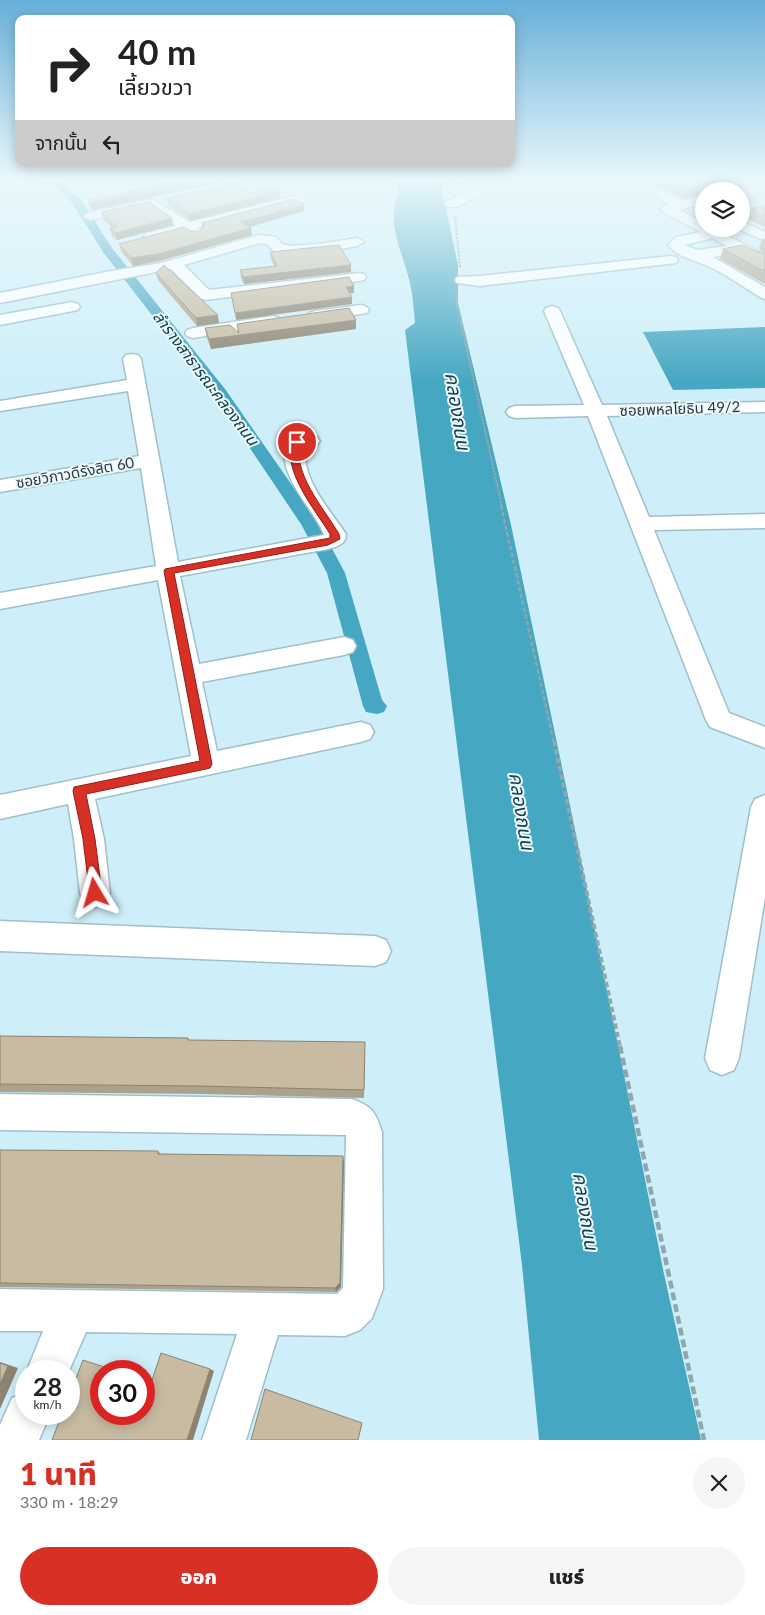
<!DOCTYPE html>
<html lang="th">
<meta charset="utf-8">
<style>
body{margin:0;font-family:Lato,"Noto Sans Thai",sans-serif;background:#f6f6f6;color:#222;height:100vh;display:flex;flex-direction:column;font-size:19px;white-space:nowrap}
*{box-sizing:border-box;margin:0}
p{font-size:16px;color:#767676}
.icon{flex:none;width:28px;height:28px;fill:none;stroke:currentColor;stroke-width:2;stroke-linecap:round;stroke-linejoin:round}
.map{position:relative;height:1440px;overflow:hidden}
.details{display:flex;flex-direction:column;background:#fff;flex:1}
.details>*{flex:none}
.hud{position:absolute;left:15px;top:15px;width:500px;height:152px;border-radius:10px;box-shadow:0 2px 12px #0003;background:#fff;color:#222;overflow:hidden}
.fabs{position:absolute;left:695px;top:182px;display:grid;gap:10px}
.fabs a{display:grid;place-items:center;width:55px;height:55px;border-radius:50%;background:#fff;box-shadow:0 2px 12px #0003;font-size:25px}
.speed{position:absolute;left:15px;top:1360px;display:flex;gap:10px;font-size:25px;font-weight:700;text-align:center}
.speed>*{display:grid;place-content:center;width:65px;height:65px;border-radius:50%;background:#fff;box-shadow:0 2px 12px #0003;line-height:1}
.speed small{font-size:12px;font-weight:400}
.speed .limit{border:8px solid #d22;background:#fff;color:#111}
.pin{position:absolute;display:grid;place-items:center;width:42px;height:42px;color:#fff;margin:-21px;border:2px solid #fff;border-radius:50%;box-shadow:0 1px 5px #0007}
.me{position:absolute;width:55px;margin:-28px;rotate:353deg;stroke-linejoin:round;filter:drop-shadow(0 0 4px #0008)}
.turn{display:flex;align-items:center;gap:18px;height:105px;padding:0 20px;font-size:22px}
.turn .icon{width:65px;height:65px;stroke-width:2.5}
.turn b{display:block;font-size:35px;line-height:42px}
.then{display:flex;align-items:center;height:48px;padding:0 20px;background:#0003;gap:10px;font-size:19px}
.round{display:grid;place-items:center;flex:none;width:52px;height:52px;border-radius:26px;background:#f6f6f6}
.headline{display:flex;align-items:center;justify-content:space-between;height:85px;padding:0 20px}
h1{font-size:30px;font-weight:800;line-height:38px;color:#d93025}
.button{display:flex;gap:10px;margin-top:auto;padding:10px 20px}
.button a{flex:1;height:58px;border-radius:30px;background:#d93025;color:#fff;font-size:20px;font-weight:800;line-height:58px;text-align:center}
.button a+a{background:#f6f6f6;color:#222}
.map>svg:first-child{display:block}
.water{fill:#45a7c1}
.lines{fill:none;stroke-linecap:round;stroke-linejoin:round}
.canal{fill:#45a7c1;fill-rule:evenodd}
.minor-casing{stroke:#9fbfc9;stroke-width:3}
.path-far3{stroke:#8fa8b0;stroke-width:2;stroke-dasharray:2.5 1;stroke-linecap:butt}
.path-far2{stroke:#8fa8b0;stroke-width:2.5;stroke-dasharray:4.5 2.5;stroke-linecap:butt}
.path-far1{stroke:#8fa8b0;stroke-width:4;stroke-dasharray:5.5 3;stroke-linecap:butt}
.path{stroke:#8fa8b0;stroke-width:4.5;stroke-dasharray:8 4;stroke-linecap:butt}
.minor{fill:#fff;fill-rule:evenodd}
.wall{fill:#aca18b}
.shaded-wall{fill:#8c8371}
.building{fill:#c8bba2;stroke:#8c8371}
.route{fill:#d93025;stroke:#8d1f18}
.labels{text-anchor:middle;stroke-width:4;stroke-linejoin:round;paint-order:stroke}
.far-street-label{font-size:15px;fill:#2c393d;stroke:#ebf8fc}
.far-water-label{font-size:16px;font-style:italic;fill:#14404b;stroke:#ebf8fc}
.water-label{font-size:19px;font-style:italic;fill:#14404b;stroke:#ebf8fc}
</style>
<div class="map">
<svg width="765" height="1440" viewBox="0 0 765 1440">
<rect width="100%" height="100%" fill="#ceeff9"/>
<path class="water" d="M395,181H440L458,265V303L511,525L566,786L664,1274L701,1440H539L522,1265L405,330L415,323C414,311 413,299 411,288C405,256 384,223 399,192Z
M765,327V388L673,390L643,332Z"/>
<g class="lines">
<path class="canal" d="M41,181H57L65,184L81,200L112,248L225,389L319,524L345,573L382,700L387,706L384,712L377,714L366,712L363,706L327,573L301,524L214,395L103,252L73,204L57,188Z"/>
<defs>
<path id="minor" d="M463,181H504L502,184L480,188L482,192L481,195L457,207H447L445,204L447,201L469,191L464,186Z
M628,181H645L683,201L704,195V203L680,210L704,223V229H715L765,255V265L739,253L713,257L765,287V299L760,297C745,288 731,278 716,270C701,261 678,259 668,245L676,237L701,232L663,212L661,209L663,206L670,204ZM713,238L727,246L697,250L684,245Z
M765,183V191L741,197V191H736Z
M298,195L304,199L303,202L198,228L203,233L196,237L185,232L151,240L146,239L144,236L146,233L176,226L151,207L90,220L83,216L90,212L153,199L189,222Z
M741,221L765,232V241L738,229H741Z
M259,235L276,237L282,244L290,246L319,244L357,238L364,242L357,246L319,253L290,255L274,251L267,244L260,243L184,265L209,290L359,273L364,274L366,277L364,280L359,281L205,300L200,298L171,269L0,303V293L111,271L161,263Z
M671,256L676,257L678,260L676,263L480,286L457,283L455,280L457,277L480,276Z
M72,302L78,304L80,307L78,310L0,325V315Z
M361,305L367,307L369,310L367,313L315,321L309,319L307,316L309,313L315,311Z
M552,306L558,308L560,311L602,405L765,402V412L607,416L649,517L765,514V528L654,530L729,713L765,727V748L710,727L706,720L588,416L515,418L509,416L506,412L509,408L515,406L584,405L544,311L546,308Z
M273,316L279,318L281,321L279,324L193,338L187,336L185,333L187,330L193,328Z
M132,354L138,355L141,359L178,562L324,535C315,509 269,469 290,438C299,436 308,435 317,437L320,441L317,445L306,447C300,478 330,510 346,534C346,545 337,546 328,549L180,576L199,664L344,637L353,640L356,646L353,652L344,655L202,682L217,751L361,722L370,725L374,732L370,739L361,742L95,799L104,839L110,893L106,903L95,907L84,903L80,893L74,839L68,804L0,819V795L191,756L158,580L0,609V593L156,566L141,468L0,492V480L139,456L128,391L0,411V401L127,380L123,359L126,355Z
M765,795V897L739,1058L734,1070L722,1075L710,1070L705,1058L751,807L755,799Z
M0,921L375,936L386,940L391,951L386,962L375,966L0,951Z
M0,1094L352,1099C373,1107 375,1111 382,1132L383,1289L372,1318L360,1330L345,1336L278,1335L246,1440H202L237,1334L86,1332L69,1371L26,1373L43,1331H0V1289L337,1294L343,1288L346,1135L0,1130Z
M26,1393V1414H50L39,1440H0V1425L12,1398Z"/>
</defs>
<use href="#minor" class="minor-casing"/>
<path class="path-far3" d="M455,216L460,267
M456,292L457,305L502,507"/>
<path class="path-far2" d="M501,505L554,743"/>
<path class="path-far1" d="M554,741L620,1047"/>
<path class="path" d="M620,1046L704,1440"/>
<use href="#minor" class="minor"/>
</g>
<path class="wall" d="M226,181L93,210L90,207L88,200Z
M647,181H721L718,191H704V194L683,199Z
M253,193L280,198L190,221L169,206L167,199Z
M765,206V227L748,219L751,209Z
M304,211L249,227L251,228L252,235L159,261L133,266L121,251L119,244L190,231H200L202,228V223Z
M101,212L172,218L173,225L117,240L112,236L110,229L112,228L103,219Z
M765,238V254L759,249L762,239Z
M723,249L765,255V284L720,259Z
M270,252L351,272L244,284L241,278L240,270L274,266L271,259Z
M156,273L219,323L197,326L158,280Z
M237,324L356,329L211,349L207,338L205,328L238,333Z
M0,1036L188,1038L189,1040L365,1042L364,1098L202,1094L0,1092Z
M0,1150L158,1151L161,1154L344,1162L341,1287L336,1292L0,1287Z"/>
<path class="shaded-wall" d="M193,181H226L93,210L91,203Z
M718,181H721L718,191H704V194L683,199L686,188Z
M280,191V198L190,221L189,214Z
M304,205V211L242,229L241,222Z
M172,218L173,225L117,240L116,233Z
M251,228L252,235L159,261L133,266L131,258Z
M351,265V272L244,284L243,277Z
M354,286V293L346,294V287Z
M352,297V304L236,320L235,313Z
M218,315L219,323L197,326L196,318Z
M356,320V329L211,349L209,339Z
M343,1156L344,1162L341,1287L336,1292L335,1288Z
M0,1362L18,1368L0,1409Z
M210,1369L214,1371L193,1440H187Z"/>
<path class="building" d="M180,181H193L91,203L88,200Z
M671,181H718L686,188Z
M237,182L253,193L274,188L280,191L189,214L167,199Z
M294,199L304,205L241,222L251,228L158,254L131,258L119,244L184,227L190,231H200L204,226L202,223Z
M149,202L172,218L116,233L110,229L117,227L101,212Z
M765,206V216L751,209Z
M339,245L351,265L243,277L240,270L277,266L270,252Z
M742,245L765,255V272L723,249Z
M164,265L218,315L196,318L156,273Z
M349,277L354,286L346,287L352,297L235,313L231,293Z
M349,308L356,320L209,339L205,328L230,325L239,333L237,324Z
M0,1036L188,1038V1040L365,1042L364,1090L198,1086L0,1084Z
M0,1150L158,1151V1154L343,1156L340,1283L335,1288L0,1283Z
M161,1353L210,1369L187,1440H52L62,1414H69V1397L83,1360L116,1371H101V1414H144V1381L151,1383Z
M0,1363L8,1366L0,1384Z
M265,1389L362,1423L358,1440H251Z"/>
<linearGradient id="sky" x2="0" y2="1"><stop stop-color="#67afd8"/><stop offset="0.47" stop-color="#e9f8fc"/><stop offset="1" stop-color="#e9f8fc" stop-opacity="0"/></linearGradient>
<rect width="765" height="383" fill="url(#sky)"/>
<path class="route" d="M294,440L301,442C290,470 325,510 339,534L340,539L328,545L174,573L212,764L210,768L206,769L86,794L95,839L102,893L100,897L95,899L90,897L83,839L73,791L74,787L200,761L164,571L165,569L330,538V534C316,511 279,467 294,440Z"/>
<g class="labels">
<g class="far-street-label">
<text transform="translate(680 409) rotate(-2)" y="5">ซอยพหลโยธิน 49/2</text>
<text transform="translate(75 473) rotate(-10)" y="5">ซอยวิภาวดีรังสิต 60</text>
</g>
<g class="far-water-label">
<text transform="translate(206 378) rotate(53)" y="6">ลำรางสาธารณะคลองถนน</text>
</g>
<g class="water-label">
<text transform="translate(458 411) rotate(81)" y="7">คลองถนน</text>
<text transform="translate(522 811) rotate(81)" y="7">คลองถนน</text>
<text transform="translate(586 1211) rotate(81)" y="7">คลองถนน</text>
</g>
</g>
</svg>
<div class="fabs">
<a><svg class="icon" aria-label="layers" viewBox="0 0 24 24"><path d="M12 4l9 5-9 5-9-5zM3 14l9 5 9-5"/></svg></a>
</div>
<div class="speed"><div>28<small>km/h</small></div><div class="limit">30</div></div>
<div class="pin" style="left:297px;top:442px;background:#d93025"><svg class="icon" aria-label="arrive" viewBox="0 0 24 24"><path d="M6 21V4h12l-3 4 3 4H6"/></svg></div>
<svg class="me" style="left:95px;top:893px" viewBox="-20 -20 40 40"><path d="M0-17L14 15 0 8-14 15z" fill="#d93025" stroke="#fff" stroke-width="4"/></svg>
<div class="hud">
<div class="turn"><svg class="icon" aria-label="right" viewBox="0 0 24 24"><path d="M7 20v-9h11M14 6l5 5-5 5"/></svg><div><b>40 m</b>เลี้ยวขวา</div></div>
<div class="then">จากนั้น<svg class="icon" aria-label="left" viewBox="0 0 24 24"><path d="M17 20v-9H6M10 6l-5 5 5 5"/></svg></div>
</div>
</div>
<section class="details">
<div class="headline"><div><h1>1 นาที</h1><p>330 m · 18:29</p></div><a class="round"><svg class="icon" aria-label="close" viewBox="0 0 24 24"><path d="M6 6l12 12M18 6L6 18"/></svg></a></div>
<div class="button"><a>ออก</a><a>แชร์</a></div>
</section>
